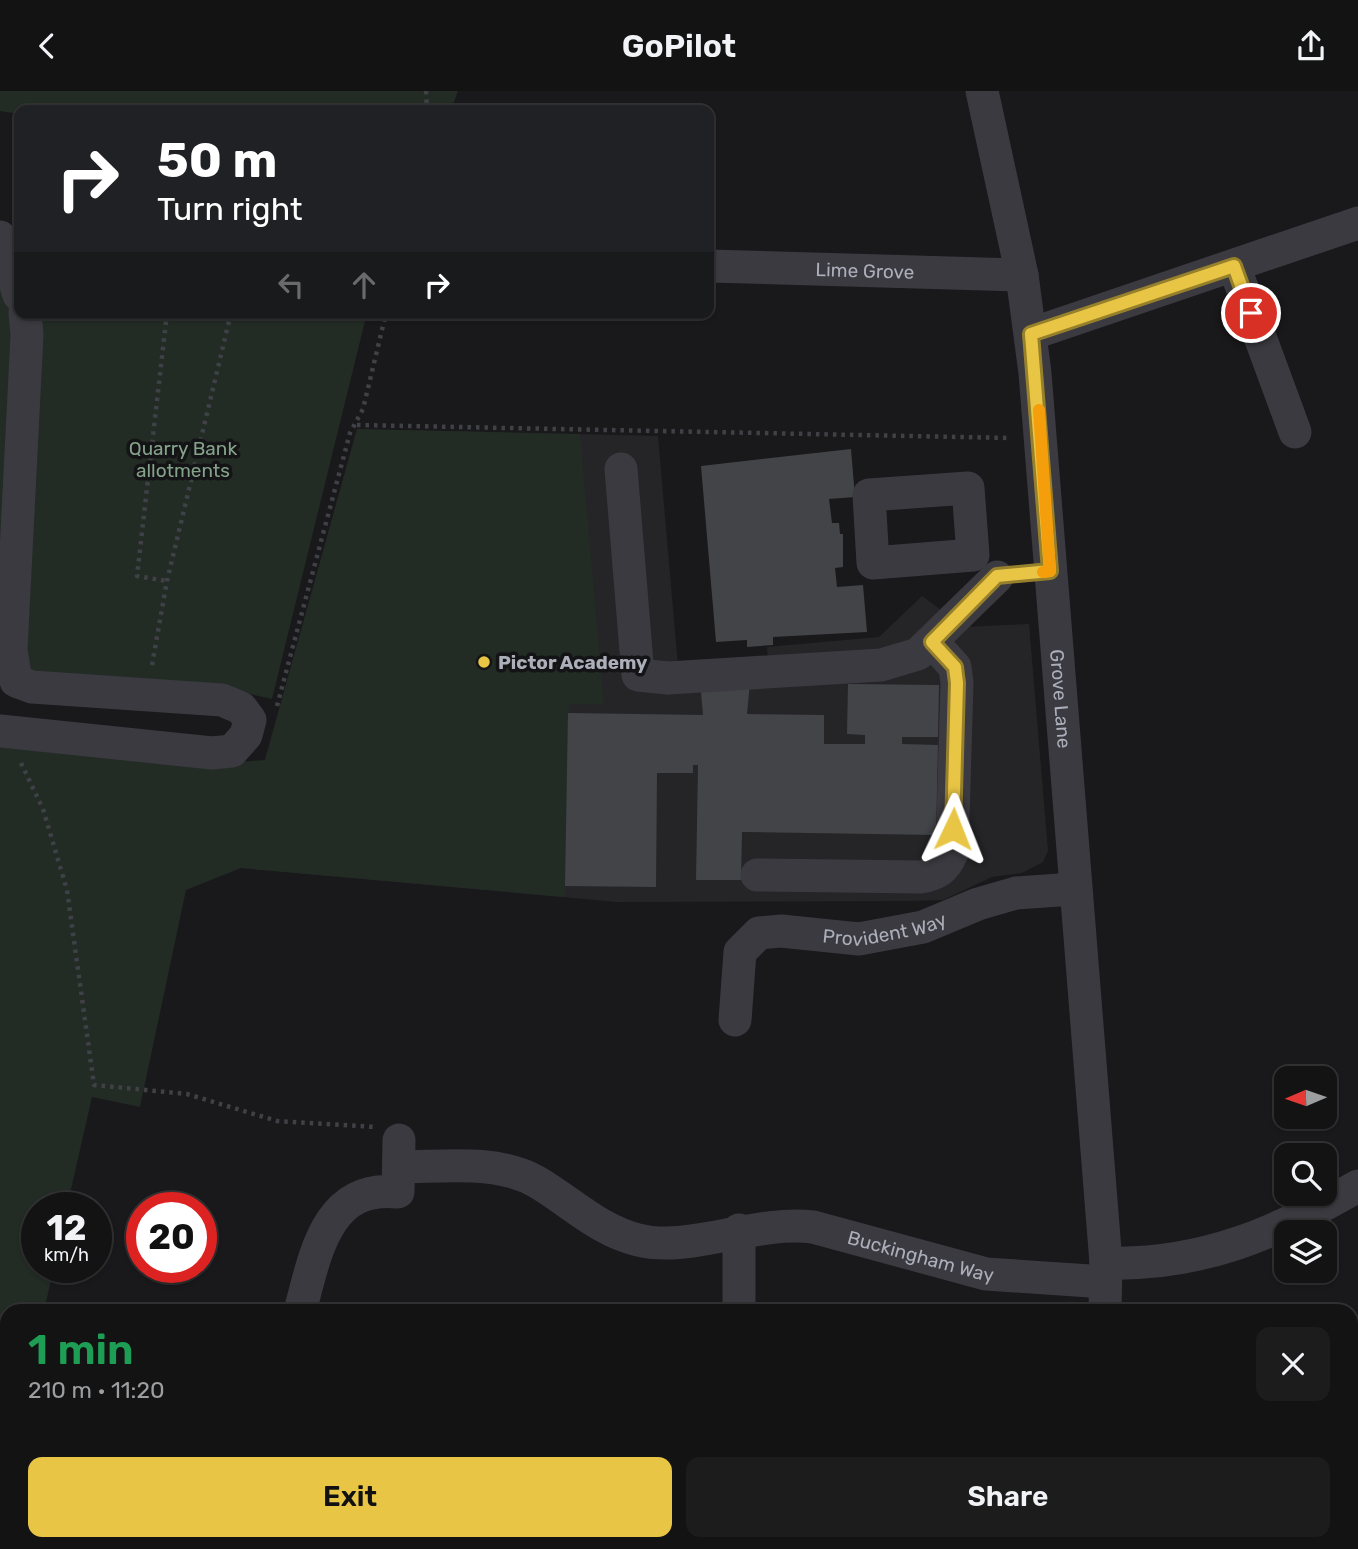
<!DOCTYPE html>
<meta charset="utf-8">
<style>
body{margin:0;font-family:Rubik,sans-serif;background:#1c1c1d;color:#f1f3f6;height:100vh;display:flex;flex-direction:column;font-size:26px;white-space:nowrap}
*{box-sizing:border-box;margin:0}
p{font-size:23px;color:#9d9ea0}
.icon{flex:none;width:38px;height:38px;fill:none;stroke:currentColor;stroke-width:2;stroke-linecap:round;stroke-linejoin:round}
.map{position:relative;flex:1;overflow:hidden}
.drawer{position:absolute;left:0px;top:1213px;width:1358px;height:247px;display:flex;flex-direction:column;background:#131314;border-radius:21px 21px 0 0;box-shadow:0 2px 5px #0004,0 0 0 2px #323234}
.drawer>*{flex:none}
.guide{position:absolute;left:14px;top:14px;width:700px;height:214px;border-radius:14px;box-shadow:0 2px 5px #0004,0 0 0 2px #323234;background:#202124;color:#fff;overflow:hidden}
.needle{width:46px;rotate:268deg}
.buttons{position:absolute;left:1274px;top:975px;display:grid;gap:14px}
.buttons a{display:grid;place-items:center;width:63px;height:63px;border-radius:14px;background:#131314;box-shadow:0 2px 5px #0004,0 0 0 2px #323234;font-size:35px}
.speed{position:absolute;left:21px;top:1101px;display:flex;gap:14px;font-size:35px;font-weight:700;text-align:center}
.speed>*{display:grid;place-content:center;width:91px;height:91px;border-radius:50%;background:#131314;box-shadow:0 2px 5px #0004,0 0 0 2px #323234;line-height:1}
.speed small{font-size:18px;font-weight:400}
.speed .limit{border:10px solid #d22;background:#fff;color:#111}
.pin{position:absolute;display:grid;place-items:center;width:60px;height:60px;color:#fff;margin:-30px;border:4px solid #fff;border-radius:50%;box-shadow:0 2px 7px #0007}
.me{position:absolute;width:77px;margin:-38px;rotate:2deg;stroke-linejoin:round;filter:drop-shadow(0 0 5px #0008)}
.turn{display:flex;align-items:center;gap:24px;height:147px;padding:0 28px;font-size:32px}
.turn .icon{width:91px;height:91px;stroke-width:2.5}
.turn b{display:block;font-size:49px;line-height:60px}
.lanes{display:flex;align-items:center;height:66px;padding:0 28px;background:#0003;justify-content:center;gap:35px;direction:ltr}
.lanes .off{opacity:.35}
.round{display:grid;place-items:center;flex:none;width:74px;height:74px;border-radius:14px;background:#1c1c1d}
.head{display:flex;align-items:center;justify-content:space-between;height:119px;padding:0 28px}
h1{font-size:42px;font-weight:600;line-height:52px;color:#1e9e55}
.action{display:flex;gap:14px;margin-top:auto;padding:14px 28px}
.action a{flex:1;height:80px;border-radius:14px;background:#e8c544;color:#111;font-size:28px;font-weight:600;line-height:80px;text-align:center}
.action a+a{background:#1c1c1d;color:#f1f3f6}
header{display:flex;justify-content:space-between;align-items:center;height:91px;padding:0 28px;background:#131314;font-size:32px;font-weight:600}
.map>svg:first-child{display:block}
.built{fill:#252528}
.green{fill:#232b25}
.building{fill:#434448}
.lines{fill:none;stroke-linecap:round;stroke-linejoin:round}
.path{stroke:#404147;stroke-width:4.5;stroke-dasharray:3.5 5;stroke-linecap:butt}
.minor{stroke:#3a3a40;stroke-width:33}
.route-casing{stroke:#97802c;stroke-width:18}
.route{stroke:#e8c544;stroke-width:12}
.slow{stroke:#f59e0b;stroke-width:12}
.poi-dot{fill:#e8c544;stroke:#141416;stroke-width:2.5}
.labels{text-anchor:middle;stroke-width:7;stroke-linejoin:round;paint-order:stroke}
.street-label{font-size:19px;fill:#acafba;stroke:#141416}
.park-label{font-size:19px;fill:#84a38a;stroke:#141416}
.poi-label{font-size:19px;font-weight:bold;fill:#acafba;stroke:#141416;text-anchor:start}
</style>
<header><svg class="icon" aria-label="back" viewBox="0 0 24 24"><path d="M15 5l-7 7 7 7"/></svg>GoPilot<svg class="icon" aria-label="share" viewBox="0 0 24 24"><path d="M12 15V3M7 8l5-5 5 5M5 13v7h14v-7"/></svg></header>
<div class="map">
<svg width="1358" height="1458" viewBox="0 0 1358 1458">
<rect width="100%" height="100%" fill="#19191b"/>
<path class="built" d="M357,338L658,345L678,575L768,567L767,556L879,546L922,505L964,536L1029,533L1048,760L1043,771L1022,782L992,786L943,809L908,810L617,811L241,777L265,669Z"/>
<path class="green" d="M0,0H458L451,19H19V23L0,20Z
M0,181L19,222H367L272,608L228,598L25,579L13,353L0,599Z
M357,338L580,343L604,613L569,614L565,806L241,777L186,799L140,1016L92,1006L67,1116H37V1176H54L44,1220H7V1426L0,1424V651L238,671L265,669Z"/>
<path class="building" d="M851,358L855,406L829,408L832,432H839L840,443H843V476L835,477L837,496L863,494L867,541L773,546V554L747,556V549L716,551L701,375Z
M700,590L750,591L747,623L824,624V653H865V644L847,643L848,593L939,594L938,646H902V653L938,654L936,744L742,741L741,789H696L698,674H693V682H657L656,796L565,795L568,622L703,624Z"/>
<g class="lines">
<path class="path" d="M426,0L427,19
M167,222L137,485L167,490
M357,334L1010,347
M152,574L167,490L231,222
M277,615L350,342L363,318L386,222
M21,672L43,718L67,799L94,994L187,1003L277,1030L375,1036"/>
<g class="minor">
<path id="s1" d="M982,0L1022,184L1035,282L1106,1172L1105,1220"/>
<path d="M0,146C14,161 11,185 19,204"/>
<path id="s2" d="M709,175L1022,184"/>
<path d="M1234,175L1295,341"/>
<path d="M1031,243L1358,132"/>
<path d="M621,378L638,584L668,587L881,574L918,563L997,486"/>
<path d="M968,397L973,464L873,472L869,404Z"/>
<path d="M0,640L212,662L232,660L246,644L250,629L241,617L222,609L32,596L16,590L11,559L27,244L25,222"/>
<path d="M757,784L921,786C938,783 945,778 952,762L957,592L955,576L932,551"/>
<path id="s3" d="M735,929L740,861L759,842L781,840L859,848L923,836L978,813L1016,802L1074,798"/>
<path id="s4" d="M399,1076C443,1076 497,1068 537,1091C571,1111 598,1139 638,1149C690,1162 754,1129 813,1136L986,1183L1105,1191"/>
<path d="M739,1139V1220"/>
<path d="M1106,1172C1201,1175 1277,1142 1358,1095"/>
<path d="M300,1220C315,1166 325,1093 398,1101L399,1049"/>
<path d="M364,1452L378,1458"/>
<path d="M1051,1458L1053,1452"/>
</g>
</g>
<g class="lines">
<defs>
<path id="route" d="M953,738L957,592L955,576L932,551L997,485L1050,480L1031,243L1234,175L1251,222"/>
</defs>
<use href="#route" class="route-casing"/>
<use href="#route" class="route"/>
<path class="slow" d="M1039,319L1050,480L1043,481"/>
</g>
<circle class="poi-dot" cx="484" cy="571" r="7"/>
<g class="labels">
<g class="street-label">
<text dy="7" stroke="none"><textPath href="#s2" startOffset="156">Lime Grove</textPath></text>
<text dy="7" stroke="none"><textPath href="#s1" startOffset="614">Grove Lane</textPath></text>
<text dy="7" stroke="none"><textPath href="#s3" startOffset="222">Provident Way</textPath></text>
<text dy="7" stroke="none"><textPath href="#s4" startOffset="546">Buckingham Way</textPath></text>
</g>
<g class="park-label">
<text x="183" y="364">Quarry Bank<tspan x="183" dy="22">allotments</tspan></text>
</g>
<g class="poi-label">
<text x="498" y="578">Pictor Academy</text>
</g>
</g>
</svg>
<div class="buttons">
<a><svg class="needle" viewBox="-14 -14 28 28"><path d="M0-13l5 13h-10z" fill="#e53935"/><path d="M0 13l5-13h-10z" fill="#9d9ea0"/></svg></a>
<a><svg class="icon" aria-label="search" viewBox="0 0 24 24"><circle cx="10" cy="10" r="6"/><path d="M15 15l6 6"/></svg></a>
<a><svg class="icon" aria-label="layers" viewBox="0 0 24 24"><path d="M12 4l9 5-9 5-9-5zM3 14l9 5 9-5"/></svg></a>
</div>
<div class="speed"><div>12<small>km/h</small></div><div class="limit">20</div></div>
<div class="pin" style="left:1251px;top:222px;background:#d93025"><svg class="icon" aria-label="arrive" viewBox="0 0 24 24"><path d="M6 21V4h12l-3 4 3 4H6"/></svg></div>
<svg class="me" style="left:953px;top:738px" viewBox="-20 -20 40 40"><path d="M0-17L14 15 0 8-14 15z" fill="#e8c544" stroke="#fff" stroke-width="4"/></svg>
<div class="guide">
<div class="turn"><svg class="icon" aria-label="right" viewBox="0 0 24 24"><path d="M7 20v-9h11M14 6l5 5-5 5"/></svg><div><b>50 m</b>Turn right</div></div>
<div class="lanes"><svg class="icon off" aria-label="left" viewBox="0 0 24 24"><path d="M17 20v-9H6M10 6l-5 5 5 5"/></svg><svg class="icon off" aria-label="ahead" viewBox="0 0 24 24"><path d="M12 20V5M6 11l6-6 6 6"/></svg><svg class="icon" aria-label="right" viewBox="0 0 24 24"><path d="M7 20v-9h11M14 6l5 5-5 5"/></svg></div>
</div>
<section class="drawer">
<div class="head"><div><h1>1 min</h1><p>210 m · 11:20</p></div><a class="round"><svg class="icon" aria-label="close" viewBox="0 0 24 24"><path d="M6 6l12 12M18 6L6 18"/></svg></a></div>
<div class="action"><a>Exit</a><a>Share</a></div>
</section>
</div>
